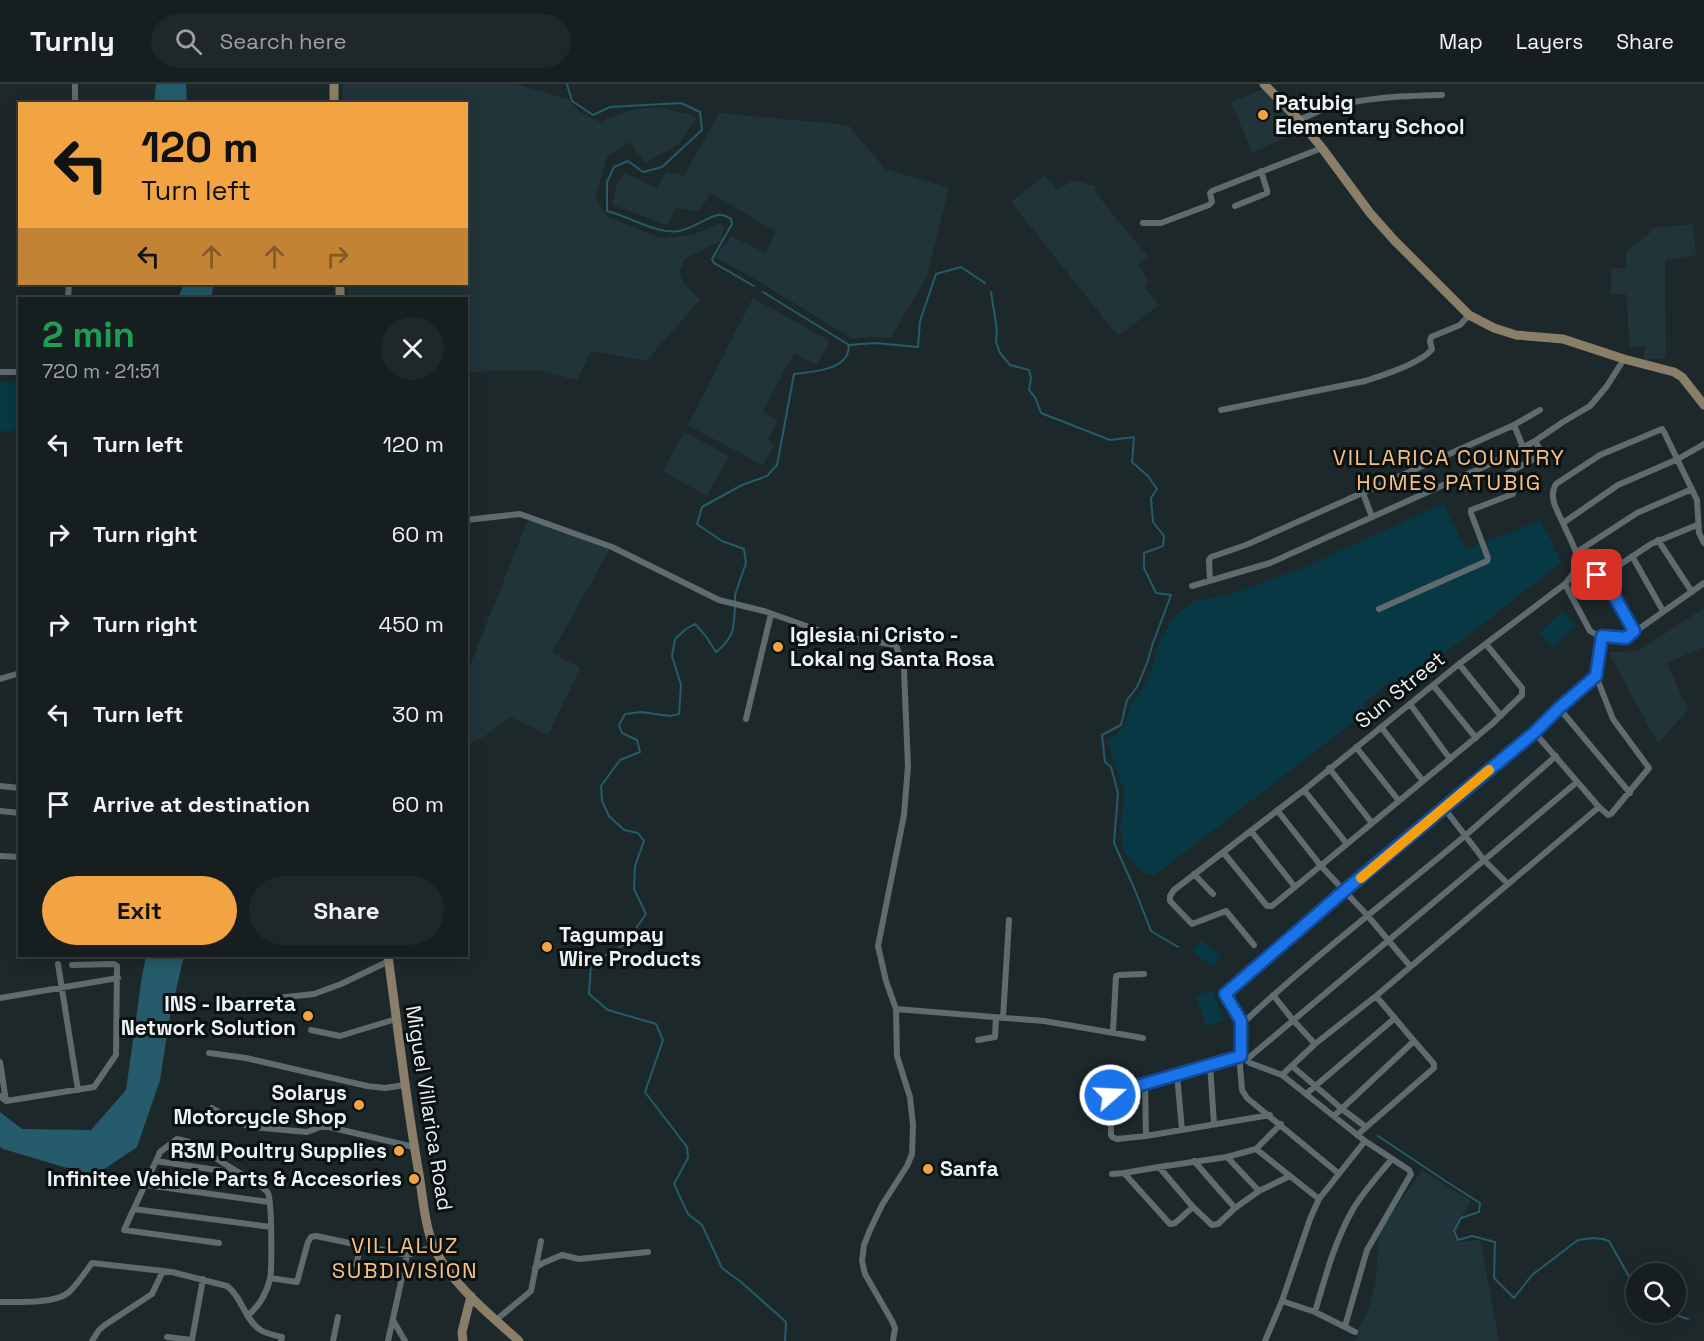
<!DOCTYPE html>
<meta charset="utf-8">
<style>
body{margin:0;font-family:"Space Grotesk",sans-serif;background:#1f2729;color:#f1f3f6;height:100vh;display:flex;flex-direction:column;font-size:22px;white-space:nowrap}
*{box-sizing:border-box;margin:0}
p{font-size:20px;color:#9ea2a5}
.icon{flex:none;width:33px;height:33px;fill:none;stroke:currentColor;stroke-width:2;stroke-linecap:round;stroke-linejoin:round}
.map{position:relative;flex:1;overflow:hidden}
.side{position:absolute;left:18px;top:213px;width:450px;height:660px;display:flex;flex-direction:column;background:#161e20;border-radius:0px;box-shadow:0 3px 15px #0003,0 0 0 2px #353c3e}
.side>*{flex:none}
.top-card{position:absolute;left:18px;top:18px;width:450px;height:183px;border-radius:0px;box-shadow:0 3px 15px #0003,0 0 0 2px #353c3e;background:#f3a442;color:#111;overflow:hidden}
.controls{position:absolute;left:1626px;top:1179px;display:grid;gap:12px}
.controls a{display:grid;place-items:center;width:60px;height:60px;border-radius:50%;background:#161e20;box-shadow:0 3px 15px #0003,0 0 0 2px #353c3e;font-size:30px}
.pin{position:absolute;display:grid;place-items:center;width:51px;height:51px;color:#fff;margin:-26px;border-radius:12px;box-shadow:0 3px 9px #0006}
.me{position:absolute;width:66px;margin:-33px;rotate:71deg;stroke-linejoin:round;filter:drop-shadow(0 0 4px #0008)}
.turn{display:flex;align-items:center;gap:21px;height:126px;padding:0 24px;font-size:27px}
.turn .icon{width:78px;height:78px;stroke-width:2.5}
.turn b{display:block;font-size:42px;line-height:51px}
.lanes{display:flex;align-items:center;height:57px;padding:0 24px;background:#0003;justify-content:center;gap:30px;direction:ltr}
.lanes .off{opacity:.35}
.round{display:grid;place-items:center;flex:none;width:63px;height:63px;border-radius:32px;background:#1f2729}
.headline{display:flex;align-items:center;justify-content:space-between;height:102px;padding:0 24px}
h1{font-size:36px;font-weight:700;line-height:45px;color:#1e9e55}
.button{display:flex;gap:12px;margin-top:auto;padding:12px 24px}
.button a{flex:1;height:69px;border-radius:36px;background:#f3a442;color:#111;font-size:24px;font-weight:700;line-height:69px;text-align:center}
.button a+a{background:#1f2729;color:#f1f3f6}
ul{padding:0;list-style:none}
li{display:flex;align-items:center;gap:18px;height:90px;padding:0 24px}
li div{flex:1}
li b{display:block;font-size:22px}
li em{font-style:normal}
header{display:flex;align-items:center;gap:36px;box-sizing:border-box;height:84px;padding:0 30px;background:#161e20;border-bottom:2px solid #353c3e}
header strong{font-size:28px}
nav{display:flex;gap:33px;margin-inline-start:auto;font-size:21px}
.search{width:420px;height:54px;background:#1f2729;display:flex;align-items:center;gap:15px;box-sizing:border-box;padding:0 21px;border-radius:33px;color:#9ea2a5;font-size:22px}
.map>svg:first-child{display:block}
.built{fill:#213439}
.green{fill:#083843}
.water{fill:#255b6a}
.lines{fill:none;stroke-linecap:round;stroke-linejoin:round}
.stream{stroke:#255b6a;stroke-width:2}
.street{stroke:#5f6b6e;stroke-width:6}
.secondary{stroke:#8a7e68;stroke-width:9}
.route-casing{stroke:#114b97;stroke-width:15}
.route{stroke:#1a73e8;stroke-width:10}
.slow{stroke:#f59e0b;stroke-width:10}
.poi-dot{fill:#f3a442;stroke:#0b1011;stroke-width:2}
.labels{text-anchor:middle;stroke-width:6;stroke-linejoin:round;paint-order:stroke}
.poi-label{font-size:21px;font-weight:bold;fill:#ecf3f5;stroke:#0b1011;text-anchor:start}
.street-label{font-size:21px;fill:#ecf3f5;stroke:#0b1011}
.neighbourhood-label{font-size:22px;letter-spacing:1.5px;fill:#f8c184;stroke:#0b1011}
</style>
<header>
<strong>Turnly</strong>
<div class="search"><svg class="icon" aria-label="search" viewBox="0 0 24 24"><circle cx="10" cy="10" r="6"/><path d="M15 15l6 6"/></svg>Search here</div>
<nav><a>Map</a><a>Layers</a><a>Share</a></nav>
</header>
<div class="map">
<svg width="1704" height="1257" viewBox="0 0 1704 1257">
<rect width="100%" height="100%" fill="#1d282b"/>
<path class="built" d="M343,0H515L568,15L580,28L600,38L634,25L661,23L682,29H688L696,35L678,61L645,79L630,58L607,73L595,113L608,133L661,154L692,151L722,139L724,144L721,157L684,175L680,187L683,198L700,216L646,277L591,267L577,296L539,286L467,288L466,214H348L347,200H466V20L342,19Z
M1264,5L1304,45L1252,69L1231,18Z
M719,29L848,41L885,85L949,104L927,192L891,254L868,253L853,255L758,197L715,173L731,152L766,169L776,148L711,109L699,127L676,124L667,141L613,121L616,101L625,89L656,104L667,88L684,92Z
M1045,91L1058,106L1073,96L1098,103L1094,106L1119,138L1148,172L1138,182L1149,198L1145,204L1159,221L1118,252L1011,118Z
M1693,140L1696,171L1665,176L1666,274L1644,276L1645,262L1630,263L1626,210L1611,211V185L1626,184V167L1649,150L1652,144Z
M753,214L830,257L816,281L794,269L763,327L778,337L768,355L775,361L762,381L688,341Z
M684,348L729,372L707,412L663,387Z
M529,433L611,463L552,568L580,584L548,651L510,633L485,652L467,661V589Z
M1704,524V563L1667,579L1688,626L1658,659L1608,568L1638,567Z
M1422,1086L1471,1117L1452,1148L1457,1158L1480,1156L1499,1257H1354L1357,1253L1358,1245L1368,1228L1376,1194L1379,1149Z"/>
<path class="green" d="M0,298L19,299V331L15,347H0Z
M1443,420L1466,465L1540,437L1552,457L1561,479L1395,608L1387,600L1363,620L1366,628L1154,792L1142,788L1124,769L1120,742L1125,710L1107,656L1124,644L1130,622L1145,600L1153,580L1159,558L1174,533L1193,517L1228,511L1302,484Z
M1563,527L1576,542L1552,563L1539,549Z
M1200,856L1221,872L1213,883L1192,867Z
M1213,906L1224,936L1207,943L1196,912Z"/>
<path class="water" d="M156,0H186L187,19H154Z
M184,200H214L211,214H178Z
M146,872H184L170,932L160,996L137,1063L94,1092L3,1065L0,1063V1028L22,1045L91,1046L126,1006L142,892Z"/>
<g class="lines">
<path class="stream" d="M567,0L572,17L593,31L610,23L681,19L700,28L702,46L662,83L643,88L628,77L614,83L607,98V127C628,132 658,151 679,147C692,145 707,133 718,131C723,130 727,133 731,135L732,140L712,175L714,179L754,202
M763,208L849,261
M991,208L997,246L996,258L1000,269L1010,281L1029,286L1031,294L1029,306L1035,313L1041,329L1110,356L1134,353L1132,378L1148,392L1157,405L1151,414L1153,438L1164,452L1163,462L1144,469V484L1156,509L1171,511L1153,559L1147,579L1137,603L1127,616L1121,641L1102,651L1105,678L1111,683L1118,709L1114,759L1135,806L1151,847L1178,863
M849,261L875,259L918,263L920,237L936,190L961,183L985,199
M735,517V511L746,479L744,465L722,457L697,440L702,423L742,401L767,392L777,381L794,290C809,288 839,287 847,271C848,268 849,265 849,261
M735,523C734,544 734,554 716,568L705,551L695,540L686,545L675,555L672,572L681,601L679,630L670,632L641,628L625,630L619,641L622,649L637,656L640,668L620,676L601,702L602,717L609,732L624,746L638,749L644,757L635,782L634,805L646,830L625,860L591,880L589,910L608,926L656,940L663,956L645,1008L687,1063L688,1074L674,1100L688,1130L702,1141L722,1184L741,1198L786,1238L785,1257
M1378,1052L1447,1098L1480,1119L1479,1128L1461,1134L1454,1147L1458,1156L1472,1152L1495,1158L1494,1194L1514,1214L1532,1191L1578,1156L1593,1154L1603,1155L1609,1157L1632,1198L1636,1203
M1667,1228L1688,1235"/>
<path class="street" d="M75,20V0
M1299,36C1307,33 1316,28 1325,25C1362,13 1403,12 1442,11
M1235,122L1267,109V106L1261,87
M1143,139H1161L1209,121L1212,118L1210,109L1212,107L1322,64
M68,214L69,200
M0,288H20
M1221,326L1365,297C1381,292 1423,278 1432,265L1430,258L1431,253L1460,241L1469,231
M1514,341L1523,363
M1363,409L1372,433
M466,436L520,430L612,463L719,516L764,527L832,551L896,561L904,586L908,682L904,731L878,862L886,897L896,925L897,972L910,1013L913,1041L912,1070L907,1082L882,1121L870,1146L864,1161L862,1177L865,1190L892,1237L895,1244L893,1257
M1563,439C1557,426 1548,413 1556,400L1600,371L1662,345L1664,348L1697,416L1699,449L1704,459
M1658,456L1692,508
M1577,468L1637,429L1692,405
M1632,472L1663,527
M1575,485L1603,492L1651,460L1697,441
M1603,492L1634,547
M1210,496L1209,476L1211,473L1246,461L1514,341L1540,326
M1565,500L1590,547L1597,551L1626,554L1704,499
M1192,502L1270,479L1501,375L1535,357L1563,338L1590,322L1607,302L1624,275
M1379,525L1487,477L1488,474L1471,429V426L1513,410C1514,402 1507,396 1508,389L1541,371V367L1535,357
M1459,580L1501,632
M0,595L20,589
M1433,601L1476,654
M1410,620L1450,675
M1559,624L1630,709
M746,635L771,530
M1381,643L1423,697
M1535,649L1599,723L1608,731L1611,730L1649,684L1613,635L1596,592
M1356,663L1399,717
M1329,684L1372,739
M0,702L20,704
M1304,706L1347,760
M1444,724L1484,776L1508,800
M1277,726L1321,782L1367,831L1410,882
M0,727L20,729
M1251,747L1295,803
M1223,768L1267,822H1272L1492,640L1522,611V604L1486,560
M0,772L20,773
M1194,790L1213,810
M1254,861L1226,827L1192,840L1170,817V812L1174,806L1304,706L1459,580L1565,500C1588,476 1573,464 1563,439L1618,401L1678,375L1704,360
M58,880L78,1006
M1273,911L1293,936L1315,960
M0,914L118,894
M277,914L314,910L341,900L389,877
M896,925L1044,937L1143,954
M1003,934L1009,836
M1242,940C1313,873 1391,814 1466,751C1496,725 1526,698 1556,672
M311,946L340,952L396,935
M1113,948L1116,892L1119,891L1144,890
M978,956L995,953L996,934
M209,969L246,974L367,1002L385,1004L405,1001
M1246,976L1577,698
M0,978L6,1017
M1210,980L1214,1040
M1292,982L1342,1025L1366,1043
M1177,990L1182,1046
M1282,991L1315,960L1376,912L1599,723
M1145,1000L1146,1052
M1306,1010L1395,934
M0,1012L6,1017L94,1003L116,971L117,882L114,880L72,881
M212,1024L233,1036L250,1043L307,1048L320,1043H329L414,1063
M1334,1032L1414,957L1376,912
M1357,1051L1434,984V980L1414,957
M1256,1065L1319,1115
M1227,1073L1259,1107
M156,1077L160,1068L177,1055L189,1058L261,1102C263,1105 266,1106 268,1109C272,1117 272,1186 270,1195C267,1208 259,1223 248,1231
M1194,1077L1235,1124
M1159,1083L1193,1123L1212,1141L1218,1140L1235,1124L1259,1107L1290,1092
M1338,1089L1247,1014L1242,1006L1240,982L1241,937L1225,910L1344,807L1535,649L1559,624L1596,592L1602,552
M1112,1090L1124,1089
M146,1101L269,1118
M1193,1123L1175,1139L1170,1140L1124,1089L1159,1083L1227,1073L1256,1065L1281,1040
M134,1125L271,1143
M219,1159L124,1146L156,1077L237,1089
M356,1181L361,1161
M535,1184L543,1179L562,1171L579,1175L648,1168
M270,1194L297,1198L308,1158L311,1153L316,1152L407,1171L434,1163
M1282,1217L1315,1228L1355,1248
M0,1218C17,1218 56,1220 69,1208C78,1200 85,1188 92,1179L172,1188L227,1202C242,1213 244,1234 259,1245C265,1250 274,1251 282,1253L281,1257
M1315,1228C1325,1194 1334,1159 1352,1127C1362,1109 1378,1092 1391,1076
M496,1236L531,1207L541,1157
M394,1238L405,1257
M1345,1242L1367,1166L1411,1090L1409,1086L1365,1057
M167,1253L192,1256L203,1195
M92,1257L99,1246L105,1241L152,1210L163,1187
M333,1257L338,1233
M388,1257L407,1171
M1265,1257L1282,1217L1310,1135L1319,1115L1365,1057L1282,991L1250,979L1241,972L1113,1009L1110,1013L1111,1051L1112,1053L1117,1055L1146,1052L1270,1031"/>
<path class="secondary" d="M334,0V20
M1264,0L1299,36L1322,64L1370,129L1394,156L1469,231L1494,244L1516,251L1563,255L1624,275L1674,288L1682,293L1704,321
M340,200V214
M388,872C398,944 406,1017 419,1090C423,1114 425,1144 435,1166C454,1202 489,1230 519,1257
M463,1257L462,1248L471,1212"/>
</g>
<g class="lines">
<defs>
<path id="route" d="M1110,1011L1113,1009L1241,972V937L1225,910L1344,807L1535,648L1559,624L1596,592L1602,552L1626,554L1634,547L1603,492L1597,491"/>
</defs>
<use href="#route" class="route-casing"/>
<use href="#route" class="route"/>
<path class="slow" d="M1361,794L1489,686"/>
</g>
<g class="poi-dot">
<circle cx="1263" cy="31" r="6"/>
<circle cx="778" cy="563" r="6"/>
<circle cx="547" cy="863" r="6"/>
<circle cx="308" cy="932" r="6"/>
<circle cx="359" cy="1021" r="6"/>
<circle cx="399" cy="1067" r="6"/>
<circle cx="928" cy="1085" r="6"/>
<circle cx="414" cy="1095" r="6"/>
</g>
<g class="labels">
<g class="poi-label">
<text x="1275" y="26">Patubig<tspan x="1275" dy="24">Elementary School</tspan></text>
<text x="790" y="558">Iglesia ni Cristo -<tspan x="790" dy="24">Lokal ng Santa Rosa</tspan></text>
<text x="559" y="858">Tagumpay<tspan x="559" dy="24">Wire Products</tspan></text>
<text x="296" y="927" text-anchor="end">INS - Ibarreta<tspan x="296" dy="24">Network Solution</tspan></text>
<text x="347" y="1016" text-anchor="end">Solarys<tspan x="347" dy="24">Motorcycle Shop</tspan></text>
<text x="387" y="1074" text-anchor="end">R3M Poultry Supplies</text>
<text x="940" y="1092">Sanfa</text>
<text x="402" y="1102" text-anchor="end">Infinitee Vehicle Parts &amp; Accesories</text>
</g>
<g class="street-label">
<text transform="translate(1400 606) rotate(-39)" y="7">Sun Street</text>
<text transform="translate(429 1024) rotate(81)" y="7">Miguel Villarica Road</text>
</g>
<g class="neighbourhood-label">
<text x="1449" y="381">VILLARICA COUNTRY<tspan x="1449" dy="25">HOMES PATUBIG</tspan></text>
<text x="405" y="1169">VILLALUZ<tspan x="405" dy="25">SUBDIVISION</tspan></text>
</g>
</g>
</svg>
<div class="controls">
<a><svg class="icon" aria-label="search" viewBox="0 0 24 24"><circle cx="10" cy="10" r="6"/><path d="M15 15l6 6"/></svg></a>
</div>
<div class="pin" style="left:1597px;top:491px;background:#d93025"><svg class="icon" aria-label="arrive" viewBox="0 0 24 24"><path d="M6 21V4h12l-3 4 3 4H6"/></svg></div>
<svg class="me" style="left:1110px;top:1011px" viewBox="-20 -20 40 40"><circle r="17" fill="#1a73e8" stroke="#fff" stroke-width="3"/><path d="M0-11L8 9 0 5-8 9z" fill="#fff"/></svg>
<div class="top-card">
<div class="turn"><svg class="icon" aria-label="left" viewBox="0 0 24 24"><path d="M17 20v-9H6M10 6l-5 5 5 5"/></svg><div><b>120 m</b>Turn left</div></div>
<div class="lanes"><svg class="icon" aria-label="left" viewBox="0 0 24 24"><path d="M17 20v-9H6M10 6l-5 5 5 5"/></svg><svg class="icon off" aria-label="ahead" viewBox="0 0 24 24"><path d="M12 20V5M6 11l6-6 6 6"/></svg><svg class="icon off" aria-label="ahead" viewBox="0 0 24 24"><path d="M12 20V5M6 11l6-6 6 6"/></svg><svg class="icon off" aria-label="right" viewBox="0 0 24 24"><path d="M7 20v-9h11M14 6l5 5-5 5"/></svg></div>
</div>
<section class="side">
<div class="headline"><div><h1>2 min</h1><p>720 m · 21:51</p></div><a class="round"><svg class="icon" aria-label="close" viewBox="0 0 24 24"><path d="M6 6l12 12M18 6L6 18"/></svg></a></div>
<ul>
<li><svg class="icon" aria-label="left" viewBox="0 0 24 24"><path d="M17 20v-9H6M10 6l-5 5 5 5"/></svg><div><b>Turn left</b></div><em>120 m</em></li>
<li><svg class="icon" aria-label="right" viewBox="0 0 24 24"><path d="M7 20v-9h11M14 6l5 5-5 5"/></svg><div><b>Turn right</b></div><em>60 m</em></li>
<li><svg class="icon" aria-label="right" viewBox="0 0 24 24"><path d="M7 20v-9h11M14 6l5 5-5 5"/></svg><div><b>Turn right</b></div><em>450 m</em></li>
<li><svg class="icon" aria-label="left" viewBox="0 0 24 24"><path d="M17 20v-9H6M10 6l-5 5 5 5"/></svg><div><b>Turn left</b></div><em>30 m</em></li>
<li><svg class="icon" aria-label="arrive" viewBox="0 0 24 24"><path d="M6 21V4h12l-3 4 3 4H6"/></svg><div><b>Arrive at destination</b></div><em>60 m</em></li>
</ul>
<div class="button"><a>Exit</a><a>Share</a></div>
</section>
</div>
